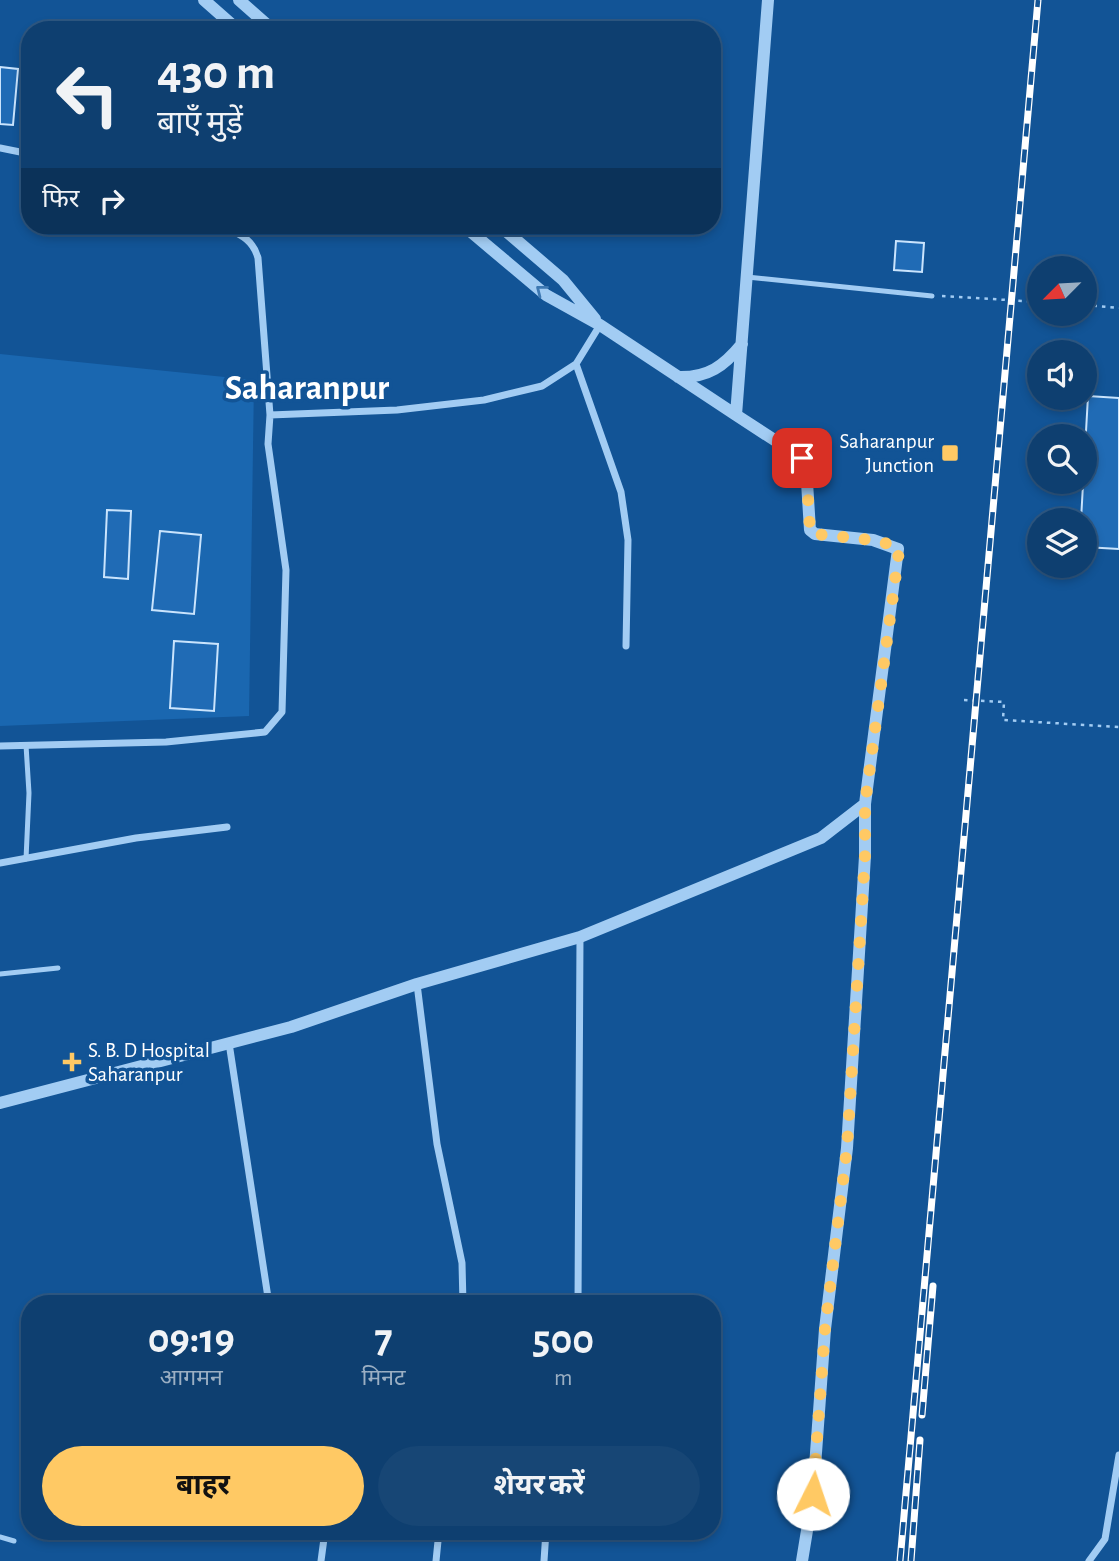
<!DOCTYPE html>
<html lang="hi">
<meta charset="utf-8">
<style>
body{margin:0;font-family:"Alegreya Sans","Noto Sans Devanagari",sans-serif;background:#174675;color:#f1f3f6;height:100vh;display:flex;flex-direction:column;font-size:26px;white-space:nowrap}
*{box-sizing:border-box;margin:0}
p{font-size:23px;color:#9bafc3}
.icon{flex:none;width:38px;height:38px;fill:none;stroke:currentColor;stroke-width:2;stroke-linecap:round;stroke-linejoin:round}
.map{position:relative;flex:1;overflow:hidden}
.sheet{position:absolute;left:21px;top:1295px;width:700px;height:245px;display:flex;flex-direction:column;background:#0e3f70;border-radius:28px;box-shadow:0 4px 10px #0003,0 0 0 2px #2e5883}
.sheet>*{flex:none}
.banner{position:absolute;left:21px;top:21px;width:700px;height:214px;border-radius:28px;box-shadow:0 4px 10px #0003,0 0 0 2px #2e5883;background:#0e3f70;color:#f1f3f6;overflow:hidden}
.needle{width:46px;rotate:246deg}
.tools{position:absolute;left:1027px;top:256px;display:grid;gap:14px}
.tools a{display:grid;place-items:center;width:70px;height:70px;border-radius:50%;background:#0e3f70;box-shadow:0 4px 10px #0003,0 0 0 2px #2e5883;font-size:35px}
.pin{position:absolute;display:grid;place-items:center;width:60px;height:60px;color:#fff;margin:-30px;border-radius:14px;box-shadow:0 4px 10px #0006}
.me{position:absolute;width:77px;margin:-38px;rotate:4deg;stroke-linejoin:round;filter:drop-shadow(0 0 5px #0008)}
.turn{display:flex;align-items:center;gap:24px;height:147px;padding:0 21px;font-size:32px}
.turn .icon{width:91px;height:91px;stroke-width:2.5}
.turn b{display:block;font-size:49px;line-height:60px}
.then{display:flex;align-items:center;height:66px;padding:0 21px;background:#0003;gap:14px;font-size:26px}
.eta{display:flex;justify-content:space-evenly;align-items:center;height:119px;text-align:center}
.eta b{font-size:42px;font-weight:700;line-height:49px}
.primary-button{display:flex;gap:14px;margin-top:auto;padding:14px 21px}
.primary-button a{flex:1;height:80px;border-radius:42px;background:#ffc964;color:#111;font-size:28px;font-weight:700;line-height:80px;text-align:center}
.primary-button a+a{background:#174675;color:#f1f3f6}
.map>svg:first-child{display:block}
.green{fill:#1a67b0}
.building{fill:#206bb5;stroke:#cae4fd;stroke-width:2}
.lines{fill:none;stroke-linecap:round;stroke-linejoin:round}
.path{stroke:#a2ccf3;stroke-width:2.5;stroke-dasharray:3.5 5;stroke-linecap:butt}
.service{stroke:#a2ccf3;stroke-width:5}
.minor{stroke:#a2ccf3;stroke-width:7}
.tertiary{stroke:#a2ccf3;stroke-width:12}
.rail-casing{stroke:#fff;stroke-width:7}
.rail{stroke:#125496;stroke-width:4.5;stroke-dasharray:13;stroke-linecap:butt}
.oneway{stroke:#3d78b2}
.route{stroke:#ffc964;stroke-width:12;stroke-dasharray:0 21.6}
.poi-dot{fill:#ffc964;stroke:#125496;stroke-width:2.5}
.labels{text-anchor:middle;stroke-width:7;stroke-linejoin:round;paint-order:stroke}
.poi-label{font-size:21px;fill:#fff;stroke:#125496;text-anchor:end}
.town-label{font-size:35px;font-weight:bold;fill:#fff;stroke:#125496}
</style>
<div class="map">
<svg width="1119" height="1561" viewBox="0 0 1119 1561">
<rect width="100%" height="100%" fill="#125496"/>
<path class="green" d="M0,354L254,380L249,716L0,726Z"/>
<path class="building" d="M0,67L18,69L13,125L0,124Z
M896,241L924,243L922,272L894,270Z
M1088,396L1119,398V549L1085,547V520H1081Z
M107,510L131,511L128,579L104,577Z
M160,531L201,535L194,614L152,610Z
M174,641L218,644L214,711L170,708Z"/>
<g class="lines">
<path class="path" d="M942,296L1040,302
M1085,305L1119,308
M964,700L1004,702L1003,720L1119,727"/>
<path class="service" d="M747,277L932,296
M26,859L29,793L26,745
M0,974L58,968
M0,1537L14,1541"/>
<path class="minor" d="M0,148L30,154
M223,226C239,234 253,239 258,258L270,415
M576,364L621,492L628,540L626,646
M0,746L166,742L265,732L282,712L286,570L268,444L270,415L397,410L484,400L542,386L576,364L600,325
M0,863L136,838L227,827
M417,984L437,1144L462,1263L463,1304
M229,1043L269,1304
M578,1304L580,937
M321,1561L325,1531
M436,1561L439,1531
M544,1561L546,1531
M1089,1561L1105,1539L1119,1455"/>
<path class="tertiary" d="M204,0L238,30
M239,0L273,30
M464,226L546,295L600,325L736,415L768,0
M500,226L563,280L595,319
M678,377C708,378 724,366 742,344
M0,1103L291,1027L417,984L580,937L821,838L865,804L898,549L873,540L815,534L810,530L806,466L802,458L736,415
M802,1561L813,1494L825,1329L847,1148L865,856V804"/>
<defs>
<path id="rail" d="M922,1415L933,1286
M900,1561L1038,0
M911,1561L920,1440"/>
</defs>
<use href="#rail" class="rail-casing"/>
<use href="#rail" class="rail"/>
</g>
<defs><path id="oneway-chevron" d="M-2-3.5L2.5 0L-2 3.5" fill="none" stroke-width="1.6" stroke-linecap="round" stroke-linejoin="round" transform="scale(1.75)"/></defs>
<use class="oneway" href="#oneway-chevron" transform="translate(541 290) rotate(-142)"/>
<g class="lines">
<path class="route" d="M802,458L806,466L810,530L814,534L873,540L896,546L899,551L865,804V856L847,1148L825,1329L813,1494"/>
</g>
<g class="poi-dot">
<rect x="941" y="444" width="18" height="18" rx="3.5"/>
<path d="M68.5 1051.5h7v7h7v7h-7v7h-7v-7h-7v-7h7z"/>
</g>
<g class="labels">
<g class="poi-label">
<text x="934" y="448">Saharanpur<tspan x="934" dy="24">Junction</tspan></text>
<text x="88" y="1057" text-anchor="start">S. B. D Hospital<tspan x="88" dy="24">Saharanpur</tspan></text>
</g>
<g class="town-label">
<text x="307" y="399">Saharanpur</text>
</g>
</g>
</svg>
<div class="tools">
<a><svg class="needle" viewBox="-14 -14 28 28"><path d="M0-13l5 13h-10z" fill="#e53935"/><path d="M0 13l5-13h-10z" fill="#9bafc3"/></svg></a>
<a><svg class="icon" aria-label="sound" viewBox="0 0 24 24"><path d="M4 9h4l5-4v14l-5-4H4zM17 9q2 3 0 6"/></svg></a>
<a><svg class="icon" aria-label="search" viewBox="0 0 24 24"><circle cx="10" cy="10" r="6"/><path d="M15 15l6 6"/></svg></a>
<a><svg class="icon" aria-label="layers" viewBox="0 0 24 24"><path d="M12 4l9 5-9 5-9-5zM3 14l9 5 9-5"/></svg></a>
</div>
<div class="pin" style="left:802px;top:458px;background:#d93025"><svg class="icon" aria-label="arrive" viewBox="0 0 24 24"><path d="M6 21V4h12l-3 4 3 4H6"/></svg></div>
<svg class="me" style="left:813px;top:1494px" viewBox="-20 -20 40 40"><circle r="19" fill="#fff"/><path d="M0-13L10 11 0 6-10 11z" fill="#ffc964"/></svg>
<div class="banner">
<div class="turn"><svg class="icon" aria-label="left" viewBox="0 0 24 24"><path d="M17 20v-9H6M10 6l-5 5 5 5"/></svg><div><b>430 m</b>बाएँ मुड़ें</div></div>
<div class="then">फिर<svg class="icon" aria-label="right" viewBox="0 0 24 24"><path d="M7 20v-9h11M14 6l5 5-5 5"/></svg></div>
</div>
<section class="sheet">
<div class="eta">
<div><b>09:19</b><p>आगमन</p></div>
<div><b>7</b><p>मिनट</p></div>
<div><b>500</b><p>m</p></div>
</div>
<div class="primary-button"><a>बाहर</a><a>शेयर करें</a></div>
</section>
</div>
